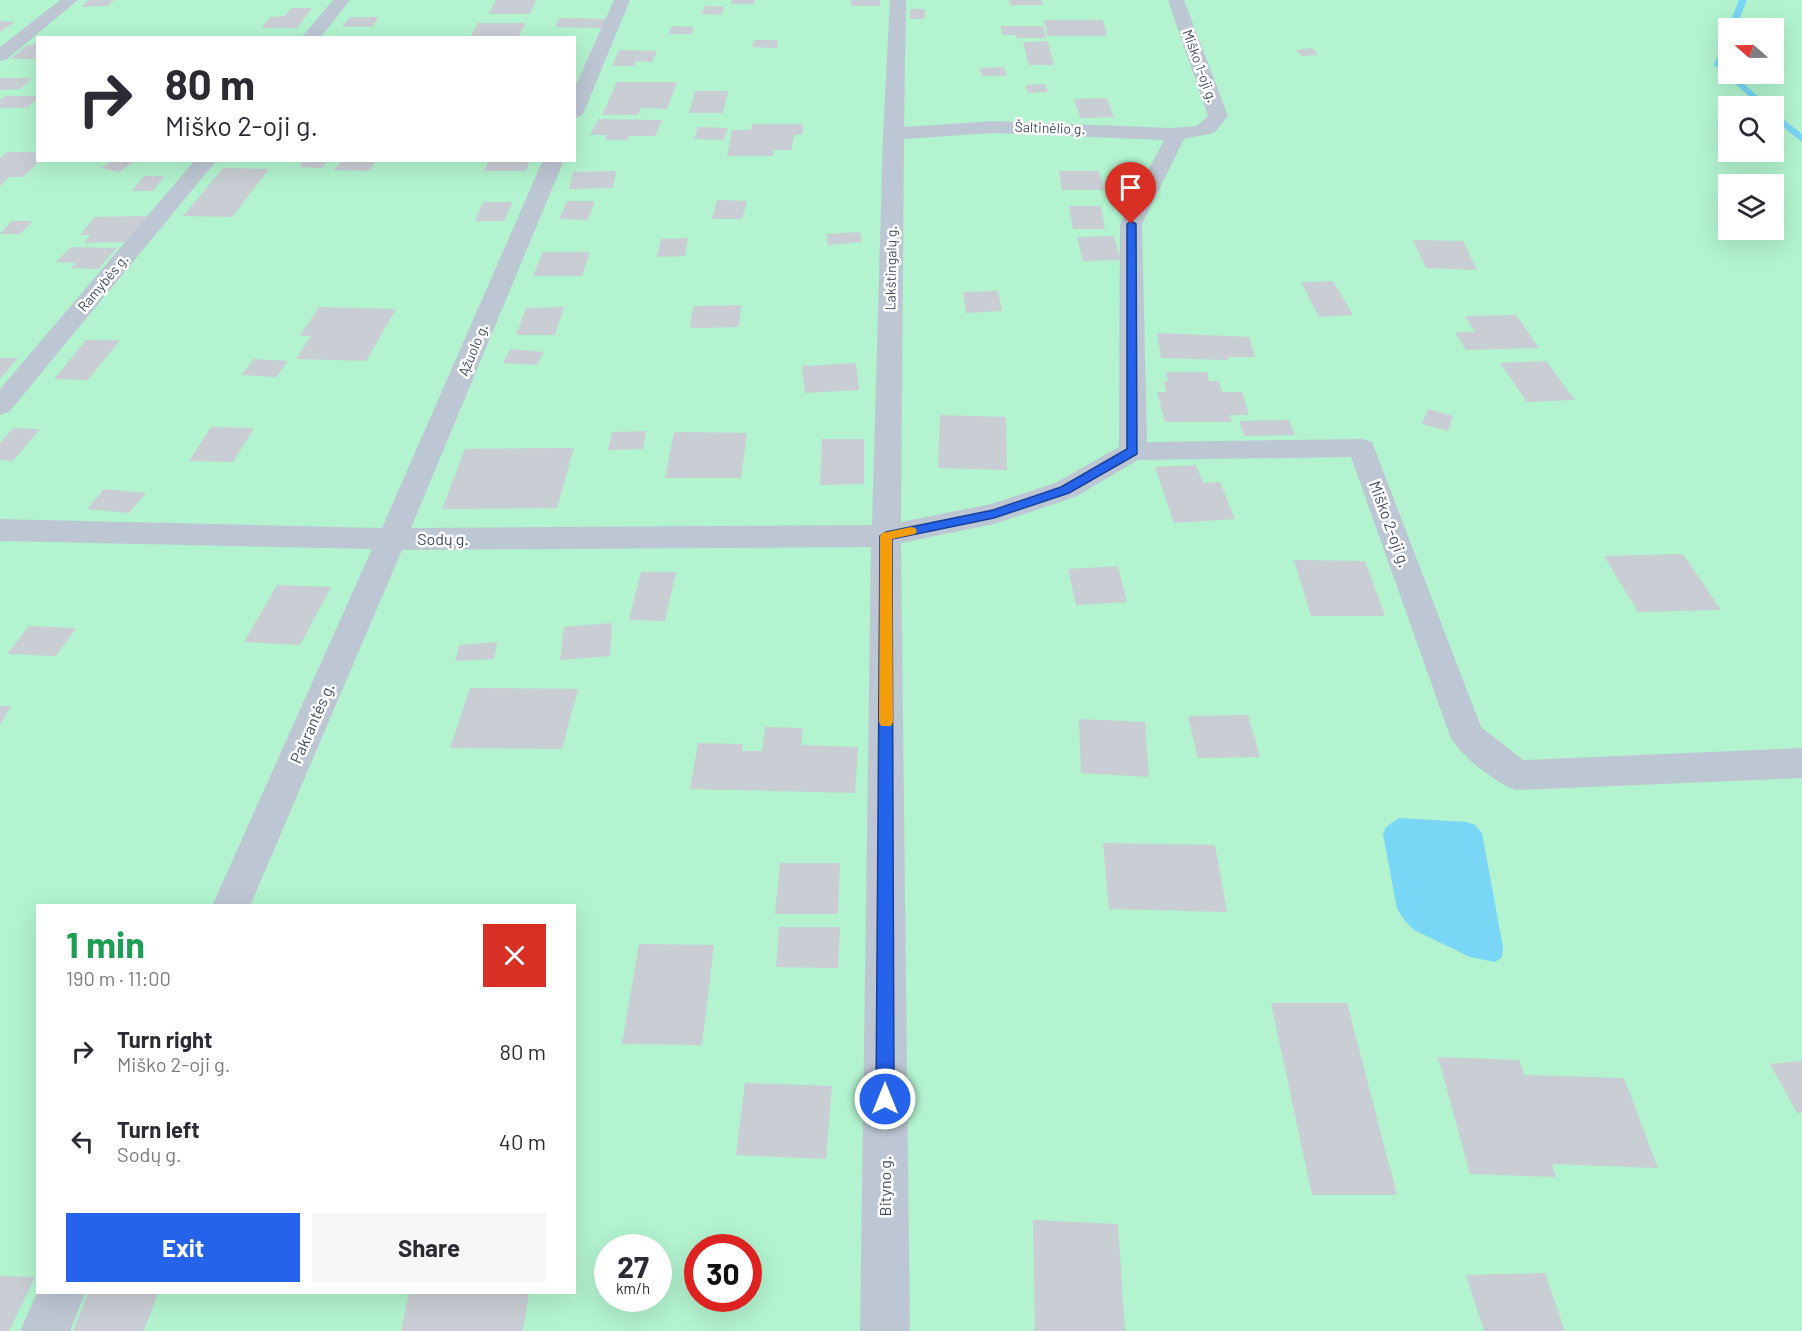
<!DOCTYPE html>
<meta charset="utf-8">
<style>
body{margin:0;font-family:Barlow,sans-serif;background:#f7f7f7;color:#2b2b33;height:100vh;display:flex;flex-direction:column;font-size:22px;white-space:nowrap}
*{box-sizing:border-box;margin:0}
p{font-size:20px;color:#7c7c81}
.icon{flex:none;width:33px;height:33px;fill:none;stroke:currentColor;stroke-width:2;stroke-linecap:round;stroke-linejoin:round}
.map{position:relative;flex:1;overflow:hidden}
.panel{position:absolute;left:36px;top:904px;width:540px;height:390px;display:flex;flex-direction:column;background:#fff;border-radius:0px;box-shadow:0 6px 24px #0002}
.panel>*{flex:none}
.top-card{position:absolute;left:36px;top:36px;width:540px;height:126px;border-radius:0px;box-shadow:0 6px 24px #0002;background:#fff;color:#2b2b33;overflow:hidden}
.needle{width:39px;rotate:290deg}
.buttons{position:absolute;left:1718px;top:18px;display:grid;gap:12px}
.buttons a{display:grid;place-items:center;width:66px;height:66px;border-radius:0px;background:#fff;box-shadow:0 6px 24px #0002;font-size:30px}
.speed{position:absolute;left:594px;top:1234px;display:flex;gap:12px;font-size:30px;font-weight:700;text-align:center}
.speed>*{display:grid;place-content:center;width:78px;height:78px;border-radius:50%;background:#fff;box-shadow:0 6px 24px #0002;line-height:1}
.speed small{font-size:15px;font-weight:400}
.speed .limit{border:9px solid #d22;background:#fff;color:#111}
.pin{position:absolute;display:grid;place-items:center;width:51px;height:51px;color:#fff;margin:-62px -26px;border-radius:50% 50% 50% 0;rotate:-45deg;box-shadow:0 0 6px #0007}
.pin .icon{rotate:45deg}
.me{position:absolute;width:66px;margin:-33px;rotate:0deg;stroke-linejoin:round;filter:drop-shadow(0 0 4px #0008)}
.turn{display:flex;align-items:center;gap:21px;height:126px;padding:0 30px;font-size:27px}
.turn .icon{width:78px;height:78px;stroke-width:2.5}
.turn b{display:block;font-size:42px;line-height:51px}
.round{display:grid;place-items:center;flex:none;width:63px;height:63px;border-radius:0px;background:#f7f7f7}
.head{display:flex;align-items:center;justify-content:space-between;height:102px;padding:0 30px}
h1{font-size:36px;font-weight:700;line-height:45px;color:#1e9e55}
.cta{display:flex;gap:12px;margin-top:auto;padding:12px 30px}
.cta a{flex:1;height:69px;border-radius:0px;background:#2563eb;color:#fff;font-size:24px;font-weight:700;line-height:69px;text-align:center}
.cta a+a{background:#f7f7f7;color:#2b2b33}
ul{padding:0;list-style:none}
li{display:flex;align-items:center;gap:18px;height:90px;padding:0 30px}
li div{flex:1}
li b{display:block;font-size:22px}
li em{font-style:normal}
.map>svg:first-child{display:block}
.green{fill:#b3f3cf;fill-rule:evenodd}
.water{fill:#7ad6f5}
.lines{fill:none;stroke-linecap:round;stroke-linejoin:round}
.stream{fill:#7ad6f5;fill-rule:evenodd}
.building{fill:#c9cdd4}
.minor{fill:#bdc7d3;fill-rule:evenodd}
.route{fill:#2563eb;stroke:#184099;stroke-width:1.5}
.slow{fill:#f59e0b}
.labels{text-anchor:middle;stroke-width:5;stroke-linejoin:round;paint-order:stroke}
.far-street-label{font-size:14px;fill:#424e5b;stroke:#fff}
.street-label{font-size:16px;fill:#424e5b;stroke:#fff}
</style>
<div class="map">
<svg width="1802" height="1331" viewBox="0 0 1802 1331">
<rect width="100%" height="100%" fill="#efebeb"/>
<path class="green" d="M0,0H1802V1331H0ZM1728,28H1773V74H1728ZM38,38H574V160H38ZM1728,106H1773V152H1728ZM1728,184H1773V230H1728ZM38,906H574V1293H38ZM608,1248H658V1299H608ZM698,1248H748V1299H698Z"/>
<path class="water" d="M1399,818L1467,822L1475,825L1482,833L1503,947L1502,957L1495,962L1470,957L1414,930L1405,921L1397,909L1383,834L1386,827Z"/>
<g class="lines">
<path class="stream" d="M1739,0H1747L1736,28H1728Z
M1728,38V50L1722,64L1728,69V74H1733L1769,106H1760L1714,65L1724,40Z
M1773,111L1802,134V142L1773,119Z"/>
</g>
<path class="building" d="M88,0H114L108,6L81,7Z
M496,0H536L530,14H489Z
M732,0H755L754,4H731Z
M851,0H880V6H851Z
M1009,0H1041L1043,5H1010Z
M705,6L724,7L721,15L702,14Z
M291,8H312L297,28H261L271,17L285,16Z
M910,9H925V19H910Z
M350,17H379L372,27H342Z
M560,18L608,19L603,28L555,27Z
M1044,20H1103L1107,36H1047Z
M0,21L15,22L0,32Z
M478,23H526L518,38H470Z
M672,26L694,27L691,34H669Z
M1001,26H1043L1046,38H1017L1016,35H1002Z
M754,40H778L777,48L752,47Z
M38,41V59H10L27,45H33Z
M1048,41L1054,65H1029L1023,42Z
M1312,48L1318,55L1302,56L1296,50Z
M619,50L657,51L652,62L636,61L634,66H612Z
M1004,67L1007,76H982L980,68Z
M0,78H32L20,89L0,90Z
M617,82H677L667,109L641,108L638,115H602Z
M1045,84L1048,92L1028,93L1025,85Z
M695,91H728L723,113H689Z
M5,96H38V98L27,108H0V100Z
M1107,98L1114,117L1080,118L1074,99Z
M598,119L662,120L655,136H629L627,140H605L607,135H590Z
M752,124H803L802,135H794L791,150H774L773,156H727L732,130H751Z
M698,127L728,128L724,140L694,139Z
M7,152H38V160H41L23,177H9L0,186V158Z
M113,160H137L119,172L101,168Z
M304,160H328L322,168L299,167Z
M342,160H377L368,171L334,170Z
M489,160H530L526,171H484Z
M223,168L269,169L232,217L183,216Z
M616,171L613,188L569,189L573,172Z
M1059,171H1099L1104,190H1062Z
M144,176H164L153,191H132Z
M717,200L747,201L742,219H712Z
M567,201H595L588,220L559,219Z
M483,202H513L504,221H475Z
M1069,206H1101L1105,229H1073Z
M147,216L128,242L84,243L90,235H80L95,217Z
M12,221H33L20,234H0Z
M860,232L862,242L828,245L826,234Z
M1114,236L1121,260L1083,261L1077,237Z
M688,238L685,256L657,257L661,239Z
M1413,240L1463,241L1477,270L1426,268Z
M71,247L117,248L98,269L70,268L76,263L56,262Z
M543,252H590L582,276H533Z
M1333,281L1353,315L1319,317L1301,282Z
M998,291L1002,311L966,313L963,292Z
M741,305L739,327L690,328L693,306Z
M319,307L396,309L366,361L296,359L311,336H300Z
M564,307L555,335H516L526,308Z
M1516,315L1539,348L1466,350L1455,332H1475L1465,316Z
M1157,333L1249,337L1255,357H1228L1229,360L1161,358Z
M86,340H120L88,380L54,379Z
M510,349L544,352L537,365L503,363Z
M0,358H18L0,379Z
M254,359L288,361L276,377L241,375Z
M1546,361L1575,400L1527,402L1500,363Z
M856,363L859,390L805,393L802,366Z
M1166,372H1207L1209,381H1219L1222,392H1242L1249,415H1230L1232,422H1165L1157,392H1166L1164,381H1168Z
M1428,409L1453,416L1448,431L1422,424Z
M940,415L1006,417L1007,470L938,468Z
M1289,420L1295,435L1244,436L1239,421Z
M211,427L254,428L233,462L189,461Z
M13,428L40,429L13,461L0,460V443Z
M646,431L643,449L608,450L612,432Z
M674,432L747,433L741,478H665Z
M822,439H864V484L820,485Z
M574,448L557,508L442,509L465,449Z
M1196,465L1203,483L1220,482L1235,519L1174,523L1155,467Z
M104,489L146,493L129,513L87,509Z
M1683,554L1721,610L1638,612L1604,556Z
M1294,560L1365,561L1385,616H1311Z
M1118,566L1127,602L1076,605L1068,569Z
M641,572H676L665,621L629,620Z
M277,585L331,587L300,645L244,642Z
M612,623L610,656L560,660L564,627Z
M29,626L76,628L56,656L7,654Z
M497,642L494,659L455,661L459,645Z
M470,688L578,689L562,749L450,748Z
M0,706H11L0,725Z
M1248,715L1260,757L1198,758L1188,716Z
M1079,719L1145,722L1149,777L1081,773Z
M765,727L803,728L801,745L858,747L855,793L690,789L698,743L743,744L742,751H762Z
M1103,843L1215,845L1227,912L1109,909Z
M780,863H840L838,914H775Z
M779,927H840L838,968L776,967Z
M639,944L714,945L702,1045L622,1044Z
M1271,1003H1347L1397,1195H1312Z
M1438,1057L1519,1060L1524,1075L1624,1078L1658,1168L1552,1164L1556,1177L1470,1174Z
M1802,1061V1113H1797L1770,1064Z
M745,1083L832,1086L826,1159L736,1155Z
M1033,1220L1118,1224L1125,1331H1035Z
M1545,1273L1565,1331H1484L1466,1275Z
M0,1276L35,1277L9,1331H0Z
M88,1293H158L144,1331H73Z
M409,1293H529L523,1331H401Z"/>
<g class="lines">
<path class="minor" d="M60,0H78L6,60L0,61V47Z
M333,0H350L320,38H301Z
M614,0H630L584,112L581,116L574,118V89Z
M890,0H906L904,127L994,121L1171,128L1197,126L1208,116L1168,0H1184L1228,116L1214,133L1184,139L1142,224L1147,442L1362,439L1372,442L1481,727L1523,760L1802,748V778L1516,790C1496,783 1459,755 1450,736L1351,457L1138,460L1075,497L994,524L901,543L910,1331H860L871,547L402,550L250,906H212L372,549L0,541V519L382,528L543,160H564L411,528L872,525L883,134ZM994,133L1164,140L1120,224L1119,447L1055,483L991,504L901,522L904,139Z
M195,160H217L9,412L0,415V389Z
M38,1291V1293H85L70,1331H20Z"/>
</g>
<path class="route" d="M1131,221L1136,224L1137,454L1069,493L994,518L892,539L894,1099L892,1105L885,1108L879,1105L876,1099L880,536L886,532L993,510L1061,487L1127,449V224Z"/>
<path class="slow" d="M911,527L915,528L917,531L915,534L892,539L893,722L891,726H881L879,722L880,536L882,533Z"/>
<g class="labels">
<g class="far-street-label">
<text transform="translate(1200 66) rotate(70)" y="5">Miško 1-oji g.</text>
<text transform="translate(1050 128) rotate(2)" y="5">Šaltinėlio g.</text>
<text transform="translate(891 268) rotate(-89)" y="5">Lakštingalų g.</text>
<text transform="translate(103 283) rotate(-50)" y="5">Ramybės g.</text>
<text transform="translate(473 350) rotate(-67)" y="5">Ąžuolo g.</text>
</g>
<g class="street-label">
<text transform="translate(1390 524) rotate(70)" y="6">Miško 2-oji g.</text>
<text x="443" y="545">Sodų g.</text>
<text transform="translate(312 723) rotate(-66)" y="6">Pakrantės g.</text>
<text transform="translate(885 1186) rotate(-90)" y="6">Bityno g.</text>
</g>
</g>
</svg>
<div class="buttons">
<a><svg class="needle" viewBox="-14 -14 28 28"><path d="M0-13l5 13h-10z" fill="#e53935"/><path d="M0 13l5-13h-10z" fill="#7c7c81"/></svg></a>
<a><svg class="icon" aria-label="search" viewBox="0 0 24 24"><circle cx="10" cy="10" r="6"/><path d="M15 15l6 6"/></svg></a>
<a><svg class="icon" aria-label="layers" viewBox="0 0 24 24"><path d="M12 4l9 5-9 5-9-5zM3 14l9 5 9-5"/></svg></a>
</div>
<div class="speed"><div>27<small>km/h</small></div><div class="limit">30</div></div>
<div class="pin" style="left:1131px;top:224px;background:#d93025"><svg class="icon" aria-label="arrive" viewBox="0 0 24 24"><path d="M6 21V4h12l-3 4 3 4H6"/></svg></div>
<svg class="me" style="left:885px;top:1099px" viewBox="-20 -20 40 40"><circle r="17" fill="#2563eb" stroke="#fff" stroke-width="3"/><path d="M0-11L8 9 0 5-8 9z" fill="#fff"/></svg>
<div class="top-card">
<div class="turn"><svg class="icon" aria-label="right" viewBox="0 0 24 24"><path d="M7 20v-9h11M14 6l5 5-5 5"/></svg><div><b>80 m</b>Miško 2-oji g.</div></div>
</div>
<section class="panel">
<div class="head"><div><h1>1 min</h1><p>190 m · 11:00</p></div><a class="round" style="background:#d93025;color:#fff"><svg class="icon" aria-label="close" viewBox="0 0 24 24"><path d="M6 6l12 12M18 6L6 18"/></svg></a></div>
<ul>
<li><svg class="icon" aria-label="right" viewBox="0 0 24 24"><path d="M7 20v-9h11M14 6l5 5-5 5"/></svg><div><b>Turn right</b><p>Miško 2-oji g.</p></div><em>80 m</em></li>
<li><svg class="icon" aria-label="left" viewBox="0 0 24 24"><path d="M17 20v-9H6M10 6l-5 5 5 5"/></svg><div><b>Turn left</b><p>Sodų g.</p></div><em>40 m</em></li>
</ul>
<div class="cta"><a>Exit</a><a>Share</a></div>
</section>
</div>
